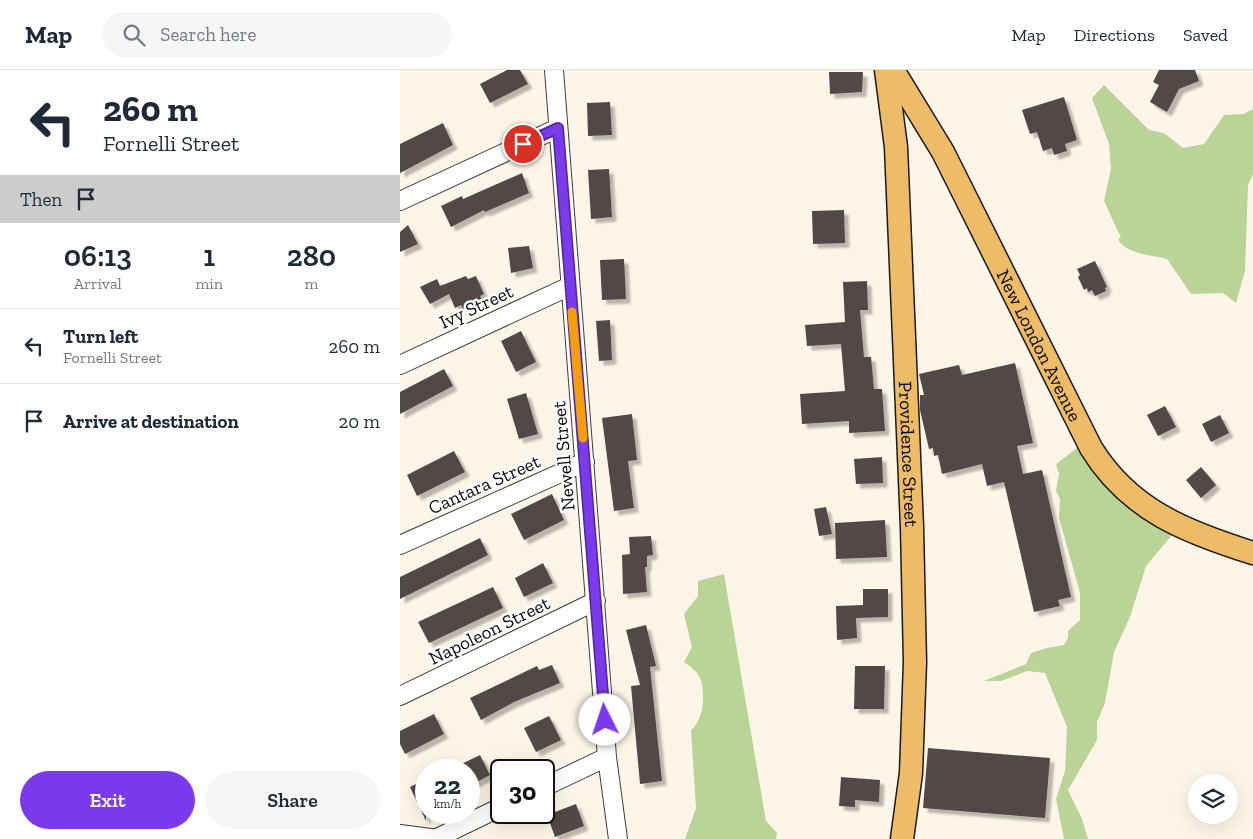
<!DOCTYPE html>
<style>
body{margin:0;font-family:"Zilla Slab",serif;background:#f6f6f7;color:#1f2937;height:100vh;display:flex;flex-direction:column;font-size:19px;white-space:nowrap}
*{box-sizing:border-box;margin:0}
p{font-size:16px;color:#747a83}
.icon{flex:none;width:28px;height:28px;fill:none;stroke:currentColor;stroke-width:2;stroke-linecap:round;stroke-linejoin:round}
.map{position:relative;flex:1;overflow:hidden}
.panel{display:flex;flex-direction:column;background:#fff;width:400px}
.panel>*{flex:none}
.guide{background:#fff;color:#1f2937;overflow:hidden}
.controls{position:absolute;left:788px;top:704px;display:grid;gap:10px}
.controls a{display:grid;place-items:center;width:50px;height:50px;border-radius:50%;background:#fff;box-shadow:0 5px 20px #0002;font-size:25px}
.speed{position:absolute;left:15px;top:689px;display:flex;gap:10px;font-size:25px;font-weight:700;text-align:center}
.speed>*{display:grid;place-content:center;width:65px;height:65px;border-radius:50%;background:#fff;box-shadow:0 5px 20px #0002;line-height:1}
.speed small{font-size:12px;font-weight:400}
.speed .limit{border:2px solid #111;border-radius:8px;background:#fff;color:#111}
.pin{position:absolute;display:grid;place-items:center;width:42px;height:42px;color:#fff;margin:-21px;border:2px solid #fff;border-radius:50%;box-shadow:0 1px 5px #0007}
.me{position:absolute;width:55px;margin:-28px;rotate:356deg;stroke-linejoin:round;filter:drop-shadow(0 0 4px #0008)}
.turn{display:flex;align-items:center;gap:18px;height:105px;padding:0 20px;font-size:22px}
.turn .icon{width:65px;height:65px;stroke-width:2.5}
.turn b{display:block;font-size:35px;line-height:42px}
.then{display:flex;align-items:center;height:48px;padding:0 20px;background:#0003;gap:10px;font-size:19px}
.eta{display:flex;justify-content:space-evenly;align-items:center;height:85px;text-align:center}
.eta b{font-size:30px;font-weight:600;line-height:35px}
.button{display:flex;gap:10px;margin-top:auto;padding:10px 20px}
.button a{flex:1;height:58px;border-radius:30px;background:#7c3aed;color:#fff;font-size:20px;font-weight:600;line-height:58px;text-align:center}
.button a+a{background:#f6f6f7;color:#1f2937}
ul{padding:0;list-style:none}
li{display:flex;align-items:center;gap:15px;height:75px;padding:0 20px;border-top:1px solid #e0e1e3}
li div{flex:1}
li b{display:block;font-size:19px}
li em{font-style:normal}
header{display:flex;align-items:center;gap:30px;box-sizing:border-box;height:70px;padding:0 25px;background:#fff;border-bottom:1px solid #e0e1e3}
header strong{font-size:24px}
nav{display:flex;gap:28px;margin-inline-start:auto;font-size:18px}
.search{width:350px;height:45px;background:#f6f6f7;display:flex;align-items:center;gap:12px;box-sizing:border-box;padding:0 18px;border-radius:28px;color:#747a83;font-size:19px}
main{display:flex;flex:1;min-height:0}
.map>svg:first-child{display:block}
.forest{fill:#bad396}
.building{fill:#514947;filter:url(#shadow)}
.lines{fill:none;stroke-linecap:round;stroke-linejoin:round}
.minor-casing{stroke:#3c3c3c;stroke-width:20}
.major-casing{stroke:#1a1a1a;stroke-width:25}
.minor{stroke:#fff;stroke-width:18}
.major{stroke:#eebb67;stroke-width:22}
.route-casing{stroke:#51269a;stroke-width:12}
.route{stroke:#7c3aed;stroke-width:9}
.slow{stroke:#f59e0b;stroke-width:9}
.labels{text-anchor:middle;stroke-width:5;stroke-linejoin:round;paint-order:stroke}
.street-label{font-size:19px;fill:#090909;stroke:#fff}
</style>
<header>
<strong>Map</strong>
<div class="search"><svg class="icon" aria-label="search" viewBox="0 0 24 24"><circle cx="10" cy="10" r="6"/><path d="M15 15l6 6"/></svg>Search here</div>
<nav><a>Map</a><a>Directions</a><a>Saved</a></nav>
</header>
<main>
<section class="panel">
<div class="guide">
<div class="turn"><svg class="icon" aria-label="left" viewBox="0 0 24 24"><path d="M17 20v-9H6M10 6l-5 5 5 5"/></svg><div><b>260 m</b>Fornelli Street</div></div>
<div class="then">Then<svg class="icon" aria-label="arrive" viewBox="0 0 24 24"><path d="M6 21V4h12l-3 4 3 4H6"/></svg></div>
</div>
<div class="eta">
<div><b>06:13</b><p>Arrival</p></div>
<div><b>1</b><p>min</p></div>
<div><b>280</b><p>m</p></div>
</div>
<ul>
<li><svg class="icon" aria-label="left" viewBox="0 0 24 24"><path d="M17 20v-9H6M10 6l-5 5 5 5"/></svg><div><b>Turn left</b><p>Fornelli Street</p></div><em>260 m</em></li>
<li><svg class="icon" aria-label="arrive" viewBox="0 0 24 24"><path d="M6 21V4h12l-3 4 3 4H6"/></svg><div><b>Arrive at destination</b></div><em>20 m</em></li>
</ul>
<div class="button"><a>Exit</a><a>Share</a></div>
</section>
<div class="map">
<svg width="853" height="769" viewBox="0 0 853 769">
<defs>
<filter id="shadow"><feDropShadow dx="4.5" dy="4.5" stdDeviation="1" flood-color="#0004"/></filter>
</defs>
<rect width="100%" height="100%" fill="#fdf6e8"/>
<path class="forest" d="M704,15L749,60L764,63L783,78L804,74L824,45L843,44L853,39V104L848,115L845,201L836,233L823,223L791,224L767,189C752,185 725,184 718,169L721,168L704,131L711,99L709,74L692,28Z
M685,372L748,447L772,465L746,496L730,547L714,582L705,633L697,652V670L668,720L682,749L688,769H664L656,729L665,701L667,657L645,603L627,601L601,611H584L626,594L631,583L647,578L664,575L668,568V561L680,550V523L659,448L660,429L656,421L659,404L656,394Z
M324,504L366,751L377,763L376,769H285L296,738L291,660C304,649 305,626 301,610C298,602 291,597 284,592L292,577L284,544L298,526V511Z"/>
<path class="building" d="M107,0H120L128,14L90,33L80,14Z
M759,0H795L799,11L779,19L767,42L750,32L759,15L753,12Z
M429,2H463L462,22L430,24Z
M664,27L677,70L665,74L667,81L654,85L652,78L643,81L637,62L630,64L622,40Z
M210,32L212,65L188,66L187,33Z
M43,53L53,75L0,103V74Z
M209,99L212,147L191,149L188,100Z
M122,103L129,123L85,142L84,140L51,157L41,136L62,126L63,129Z
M444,140L445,173L413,174L412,141Z
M8,155L18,174L0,182V162Z
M129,176L133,198L111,203L108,178Z
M224,189L226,229L202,230L200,190Z
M695,191L707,217L705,218L706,221L695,226L692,220L688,222L687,218L684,220L678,207L680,205L677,199Z
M66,206L68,209L76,206L84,224L80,226L82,230L63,239L61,235L55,238L49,224L30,234L20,217L37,209L40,216Z
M467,211L468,240H460L464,287H471L474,319H482L485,361L449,363V351L402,354L400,324L445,321L441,274L407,276L405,255L445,252L443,212Z
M210,250L212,290L199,291L196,251Z
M121,261L136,292L116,302L101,271Z
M615,293L633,373L617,376L623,404L642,400L671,527L658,530L660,536L634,542L604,412L587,416L582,394L542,404L538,385L534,386L533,378L529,379L520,340V325H524L519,304L559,295L562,305Z
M44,299L53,316L0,344V322Z
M126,323L138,364L119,369L107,329Z
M765,336L776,357L758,366L747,345Z
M232,344L237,390L228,391L234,438L214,441L202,348Z
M820,345L829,363L811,372L802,354Z
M54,381L65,402L17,426L7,405Z
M482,387L483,413L456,414L454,389Z
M801,397L816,415L801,428L786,410Z
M152,424L164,450L124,470L111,444Z
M426,437L432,464L419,466L414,439Z
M485,450L487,487L436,489L435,453Z
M251,466L253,485L247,486V497H245L247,522L223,524L222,485L230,484L229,467Z
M80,468L88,485L0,529V507Z
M143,493L153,513L124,527L115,508Z
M93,517L103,538L29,573L18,552Z
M463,519H488V547L456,548L457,568L437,570L436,536L463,535Z
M246,555L256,596L250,597L262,711L240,714L231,616L240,615L226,560Z
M152,595L160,613L114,632L81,650L70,628L137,596L139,600Z
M455,596H485L484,639H454Z
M34,644L44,664L5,684L0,674V661Z
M149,646L161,670L136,682L124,658Z
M528,678L650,688L645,748L523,738Z
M80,685L90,705L69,716V700H49Z
M441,707L480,710L479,732L455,730V737L439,736Z
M26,709V751L10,717Z
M176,734L184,756L155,767L147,745Z"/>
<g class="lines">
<defs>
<path id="minor" d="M154,0L207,687L218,769
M0,131L158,58
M0,295L170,216
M0,475L185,392
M0,626L196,531
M144,717L207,687
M0,764L38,769
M37,768L101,737"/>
<g id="major">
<path id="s1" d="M486,0L496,77L512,457L515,592L511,703L502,769"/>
<path id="s2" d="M493,0L543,82L691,378C729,440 786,462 853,483"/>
</g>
</defs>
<use href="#minor" class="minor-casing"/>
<use href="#major" class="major-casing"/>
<use href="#minor" class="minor"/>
<use href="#major" class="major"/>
</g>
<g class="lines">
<defs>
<path id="route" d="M123,74L158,58L205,650"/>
</defs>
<use href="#route" class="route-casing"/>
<use href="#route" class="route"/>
<path class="slow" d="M172,242L183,368"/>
</g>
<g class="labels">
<g class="street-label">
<text transform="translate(76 236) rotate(-25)" y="7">Ivy Street</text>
<text dy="7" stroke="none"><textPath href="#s2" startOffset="312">New London Avenue</textPath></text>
<text dy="7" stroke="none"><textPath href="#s1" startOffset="385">Providence Street</textPath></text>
<text transform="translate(163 386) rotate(-95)" y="7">Newell Street</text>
<text transform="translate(84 414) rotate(-24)" y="7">Cantara Street</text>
<text transform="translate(89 560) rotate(-26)" y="7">Napoleon Street</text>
</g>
</g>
</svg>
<div class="controls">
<a><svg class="icon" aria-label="layers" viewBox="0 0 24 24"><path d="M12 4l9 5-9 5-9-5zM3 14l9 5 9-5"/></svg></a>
</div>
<div class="speed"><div>22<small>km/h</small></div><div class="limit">30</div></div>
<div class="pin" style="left:123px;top:74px;background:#d93025"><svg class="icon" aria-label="arrive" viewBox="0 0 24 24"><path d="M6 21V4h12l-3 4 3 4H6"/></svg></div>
<svg class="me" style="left:205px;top:650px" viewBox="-20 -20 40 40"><circle r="19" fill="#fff"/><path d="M0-13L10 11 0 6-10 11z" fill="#7c3aed"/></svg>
</div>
</main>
